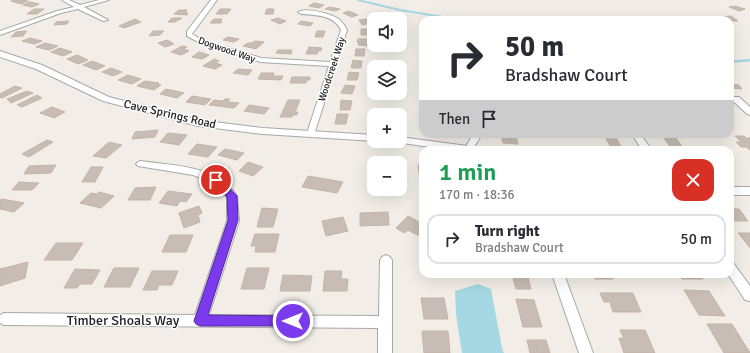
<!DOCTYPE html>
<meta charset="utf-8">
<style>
body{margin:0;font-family:Signika,sans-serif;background:#f2f2f3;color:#2b2b33;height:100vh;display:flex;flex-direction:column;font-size:15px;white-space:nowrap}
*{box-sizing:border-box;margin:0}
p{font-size:13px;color:#7c7c81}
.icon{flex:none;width:22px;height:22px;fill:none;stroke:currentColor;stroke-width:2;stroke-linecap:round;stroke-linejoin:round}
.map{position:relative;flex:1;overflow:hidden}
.details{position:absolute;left:419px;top:146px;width:315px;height:132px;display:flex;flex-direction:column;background:#fff;border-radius:12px;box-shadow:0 4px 16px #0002}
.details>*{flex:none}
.top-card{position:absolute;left:419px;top:16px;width:315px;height:122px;border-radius:12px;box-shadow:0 4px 16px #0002;background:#fff;color:#2b2b33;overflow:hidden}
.controls{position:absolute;left:367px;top:12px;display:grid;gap:8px}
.controls a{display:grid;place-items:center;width:40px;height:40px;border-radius:8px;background:#fff;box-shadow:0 4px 16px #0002;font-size:20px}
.pin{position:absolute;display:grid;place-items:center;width:34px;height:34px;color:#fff;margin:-17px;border:2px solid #fff;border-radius:50%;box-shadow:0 1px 4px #0007}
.me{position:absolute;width:44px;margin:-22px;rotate:270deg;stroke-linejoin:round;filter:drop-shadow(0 0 3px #0008)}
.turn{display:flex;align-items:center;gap:14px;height:84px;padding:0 20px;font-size:18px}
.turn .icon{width:52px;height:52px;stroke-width:2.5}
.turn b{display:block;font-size:28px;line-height:34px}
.then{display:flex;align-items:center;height:38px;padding:0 20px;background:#0003;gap:8px;font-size:15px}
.round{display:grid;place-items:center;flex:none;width:42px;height:42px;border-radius:12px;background:#f2f2f3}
.summary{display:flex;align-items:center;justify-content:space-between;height:68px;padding:0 20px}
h1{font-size:24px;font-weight:600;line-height:30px;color:#1e9e55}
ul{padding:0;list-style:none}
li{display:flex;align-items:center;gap:12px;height:50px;margin:0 8px 6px;padding:0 12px;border:2px solid #e1e1e2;border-radius:12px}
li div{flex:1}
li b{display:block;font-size:15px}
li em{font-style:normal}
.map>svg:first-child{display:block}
.water{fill:#a5d8e2}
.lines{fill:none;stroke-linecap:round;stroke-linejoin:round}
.stream-far1{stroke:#a5d8e2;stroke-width:2}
.stream{stroke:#a5d8e2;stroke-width:2.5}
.building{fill:#c7bdb6;stroke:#c5b3a8}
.minor-casing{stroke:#a8a8a8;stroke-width:2}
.tertiary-casing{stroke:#a8a8a8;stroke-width:2}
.minor{fill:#fff;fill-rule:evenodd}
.tertiary{fill:#fff;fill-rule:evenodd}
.route{fill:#7c3aed;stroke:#51269a}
.labels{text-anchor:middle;stroke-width:3;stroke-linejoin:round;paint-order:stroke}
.far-street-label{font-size:10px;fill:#212121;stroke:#fff}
.street-label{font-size:12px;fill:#212121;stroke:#fff}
.near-street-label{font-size:14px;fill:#212121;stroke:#fff}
</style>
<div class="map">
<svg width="750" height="353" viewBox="0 0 750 353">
<rect width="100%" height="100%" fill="#f2eee7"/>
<path class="water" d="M478,284L491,289L502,348L504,353H462L456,314L455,291Z"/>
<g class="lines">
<path class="stream-far1" d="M358,0L400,10L461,20
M745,61L750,60"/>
<path class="stream" d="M730,62L750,60"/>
</g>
<path class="building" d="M15,0H24L28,1L21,4L11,1Z
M30,2L39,4L32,7L23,5Z
M314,3L324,5L319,8L309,6Z
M735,6L745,9L739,11L729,7Z
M329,7L340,9L336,11L325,9Z
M34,9H44L37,14H27Z
M220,9H231L227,14H216Z
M267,9H274L273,14H265Z
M179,10H187L185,13H188L187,15L174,14Z
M349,11L358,15L352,17L343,13Z
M731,16L738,21H730L720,17Z
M172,18H182L175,22H168Z
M278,18L286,21L280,24L271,20Z
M135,19L141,22L124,28L119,26Z
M214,19H222L220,21H222L221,23H210Z
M368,19L372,23L362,25L359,20Z
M69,21L67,24L54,25L56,22Z
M301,21L313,23L310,26L298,24Z
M361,29H371L372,35H361Z
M27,31L23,36L11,37L16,32Z
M153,31H164L160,35L149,36Z
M317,31H325L323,37H315Z
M228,37L239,39L234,42L223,40Z
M30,38L42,41L34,44L22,41Z
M358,39H370L368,46L358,45L359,42H357Z
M167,40L174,44L165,47L158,43Z
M255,41L264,42L256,49L243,46L248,43H252Z
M45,43L58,46L49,50L36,47Z
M182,46L187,47L183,49L189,51L181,55L171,52Z
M309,47L322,48L321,51H318L317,54H306Z
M60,48L72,52L63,56L51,52Z
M356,49H365L364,56H355Z
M278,50H292L291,54L276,53Z
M199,52L209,55L202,59L192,57Z
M77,55L88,60L78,64L67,59Z
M214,59L219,61L215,63L222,65L215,69L203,66Z
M353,60L362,61L361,68H351Z
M92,61L105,66L96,70L83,65Z
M111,68L122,72L113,76L102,72Z
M238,69L252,70L248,75L233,73Z
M349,72L359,73L357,80H347Z
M261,73H274L273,76H283L281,80L258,79Z
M128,75L141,79L132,84L118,80Z
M292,77H310V80H307L306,83H290Z
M145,81L159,83L157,84L161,85L154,90L137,86Z
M730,84L739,85L742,89L730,88Z
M345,85L355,86L352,94L341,93Z
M15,86L22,88L2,98L0,97V94Z
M166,89L184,93L177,98L160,94Z
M27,91L33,93L11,103L7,99Z
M37,95L42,98L22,107L17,105Z
M192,96L211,99L205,105L186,102Z
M225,99H230L228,102L239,103L234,108L209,105L214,100L223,101Z
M288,100H300L295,112H298L297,115H293L292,117H280Z
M341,100L352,101L350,110H340Z
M249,105L269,108L264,114L244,111Z
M52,107L65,112L54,118L40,113Z
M337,114H348L346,124H335Z
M158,130L155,137L132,139L135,132Z
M168,133L187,135L179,145L160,142Z
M501,135L516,136L518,144L503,143Z
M735,136H744L746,138H750V150L746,147H741L736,142H741Z
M663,137H675L684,149H672Z
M606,139H617L623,150L612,149Z
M47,140L53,142L29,157L22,154Z
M109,142L122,145L106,158L93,156Z
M197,144L217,147L208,157L188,154Z
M225,149L244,153L237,160L218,155Z
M248,162L263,167L253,176L239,171Z
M56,165L51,173L24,174L29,166Z
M418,165H423V173H419Z
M91,167H103L95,182H82Z
M308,176L343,182L337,193L302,187Z
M19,182L39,183L32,190H12Z
M156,187L150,200H128L135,188Z
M168,191L192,194L186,202L180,201L177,206L159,203Z
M99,192L114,196L101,208L80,203L91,193L97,194Z
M2,199L24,203L14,212L0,209V200Z
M199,206L202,213L198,215L200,222L184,228L179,213Z
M262,208L278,209L273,227H257Z
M730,209H739L748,221H730Z
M388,212L389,225L360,226V213Z
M408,216L423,224V235L421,237L408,230L404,233L396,228Z
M343,217L348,231L326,236L322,221Z
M738,233H750V248Z
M255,234H279L275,252H255L256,246H251Z
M170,235H193L186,252H162Z
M56,243H83L72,260H44Z
M28,262L25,278L0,286V269Z
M114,268H139L130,287H104Z
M247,268H269L264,289H241Z
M75,269L100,270L92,284H80L77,288H64Z
M152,271H178L172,285H159L157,290H143Z
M325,271H342L341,279H348L347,291H323Z
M512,274H527L531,289H516Z
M593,274H610L613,279H595Z
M679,274H700L703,279H682Z
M283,275L312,276L310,291H280Z
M684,290L709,291L725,316L699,315Z
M600,293H633L641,312H613L610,302H604Z
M421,298H444L448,319H424Z
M516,299L534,300L542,327H523Z
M707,324H732L750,353H724Z
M620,330H645L655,353H624L619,338L624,339Z
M422,331H448L450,353H424Z
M527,340H534L537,353H530Z
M535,340H546L550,353H538Z"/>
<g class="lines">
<defs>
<path id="minor" d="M62,0H69L80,5L99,0H109L84,7L108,20L103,21L78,9L61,13L0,35V31L57,11L74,7Z
M211,0H217L192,34L202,40L261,58L330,62L341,30C334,15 316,15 301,14L298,12C306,7 333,14 340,20C343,23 345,26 347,30L314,135H308L307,133L329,66L260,62L198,42L187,36V31Z
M733,97H739L750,107V115L747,114L733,101Z
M472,134H480L481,136L472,150H464L472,136Z
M632,134H640L652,150H642Z
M141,161C174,166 217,165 237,196L239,221L209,315L379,316L380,260L382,257L386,255L390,257L392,260V353H378V328L4,325L0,323V315L4,313L195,315L227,221V197L212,182L193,175L138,166L136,164L138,162Z
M730,262L734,264L750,286V301L745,300L728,274H730Z
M552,274H564L593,353H579Z"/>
<path id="tertiary" d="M0,51L42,65L109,97L198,120L263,128L374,135L375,141L263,134L198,126L103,101L36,69L0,57Z
M400,137L475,147L481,150H450L396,142L395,141H400Z
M730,187H750V195H730Z"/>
</defs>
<use href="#minor" class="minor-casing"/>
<use href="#tertiary" class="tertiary-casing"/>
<use href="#minor" class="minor"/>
<use href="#tertiary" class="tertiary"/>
</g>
<path class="route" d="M216,177L220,178L237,196L238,220L208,315L293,316L297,317L299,321L297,325L293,326H200L196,324L194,321L228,220L227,197L212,180Z"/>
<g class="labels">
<g class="far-street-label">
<text transform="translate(227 49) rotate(19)" y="4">Dogwood Way</text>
<text transform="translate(331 69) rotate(-72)" y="4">Woodcreek Way</text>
</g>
<g class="street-label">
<text transform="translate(170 114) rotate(13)" y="4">Cave Springs Road</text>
</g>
<g class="near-street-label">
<text x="123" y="325">Timber Shoals Way</text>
</g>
</g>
</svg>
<div class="controls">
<a><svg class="icon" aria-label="sound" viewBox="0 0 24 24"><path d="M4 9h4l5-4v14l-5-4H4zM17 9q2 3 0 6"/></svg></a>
<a><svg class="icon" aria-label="layers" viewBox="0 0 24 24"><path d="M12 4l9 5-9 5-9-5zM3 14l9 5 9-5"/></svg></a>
<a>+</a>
<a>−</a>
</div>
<div class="pin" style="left:216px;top:180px;background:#d93025"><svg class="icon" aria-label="arrive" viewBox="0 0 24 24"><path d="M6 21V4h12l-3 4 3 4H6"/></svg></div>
<svg class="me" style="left:293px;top:321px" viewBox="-20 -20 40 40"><circle r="17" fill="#7c3aed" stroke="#fff" stroke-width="3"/><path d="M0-11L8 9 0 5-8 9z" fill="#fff"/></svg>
<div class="top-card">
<div class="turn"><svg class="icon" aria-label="right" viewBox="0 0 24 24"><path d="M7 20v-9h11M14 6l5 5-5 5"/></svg><div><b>50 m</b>Bradshaw Court</div></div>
<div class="then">Then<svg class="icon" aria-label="arrive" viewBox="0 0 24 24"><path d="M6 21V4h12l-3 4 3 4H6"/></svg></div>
</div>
<section class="details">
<div class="summary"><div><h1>1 min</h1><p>170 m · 18:36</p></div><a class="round" style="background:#d93025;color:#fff"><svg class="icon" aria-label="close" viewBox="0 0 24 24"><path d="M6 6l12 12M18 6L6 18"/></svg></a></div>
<ul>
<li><svg class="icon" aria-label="right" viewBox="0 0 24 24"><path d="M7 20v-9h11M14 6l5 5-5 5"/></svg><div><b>Turn right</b><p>Bradshaw Court</p></div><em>50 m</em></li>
</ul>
</section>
</div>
